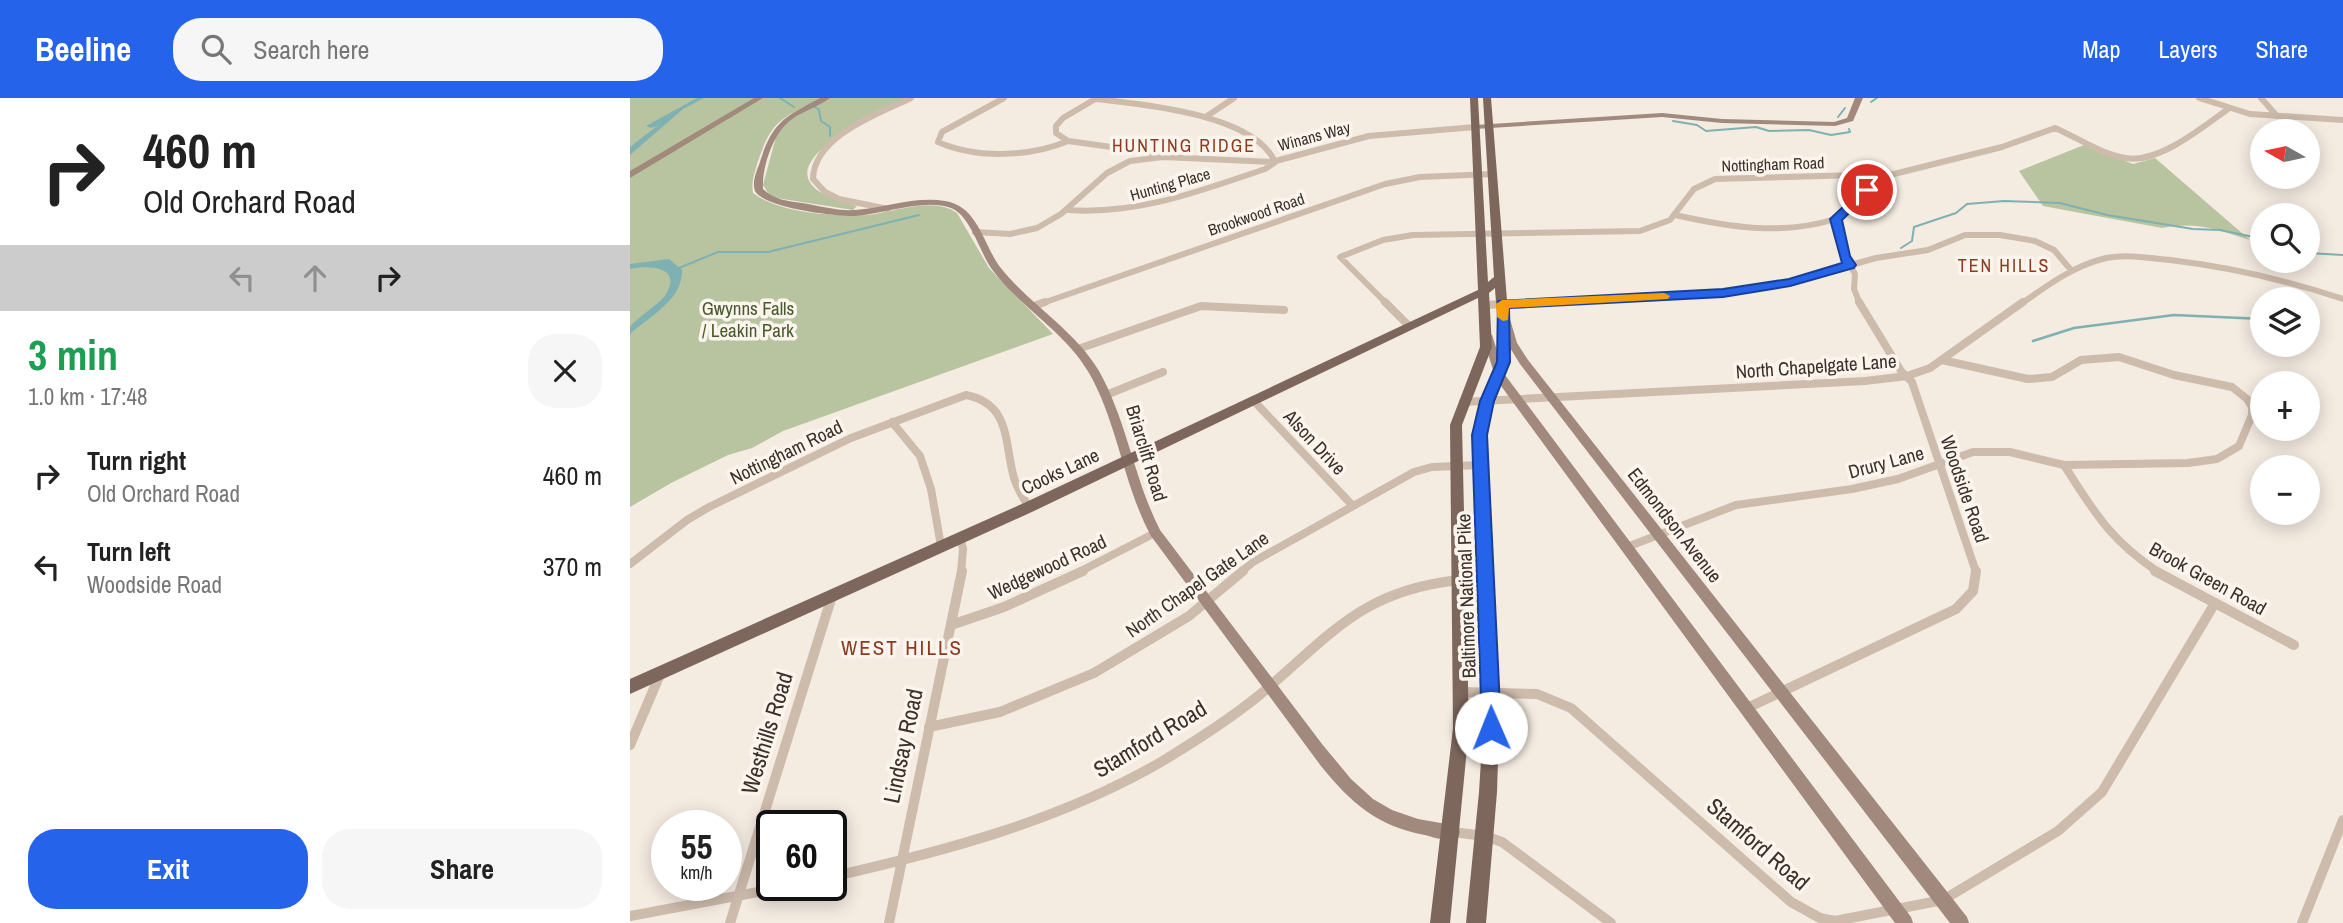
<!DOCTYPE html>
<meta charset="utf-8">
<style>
body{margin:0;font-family:"Archivo Narrow",sans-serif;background:#f6f6f6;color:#222;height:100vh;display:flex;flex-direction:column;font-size:26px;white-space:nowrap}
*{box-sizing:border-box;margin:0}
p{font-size:23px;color:#767676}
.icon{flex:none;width:38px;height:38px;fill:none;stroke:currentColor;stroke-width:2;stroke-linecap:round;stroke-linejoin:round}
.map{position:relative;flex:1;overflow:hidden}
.side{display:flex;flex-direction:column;background:#fff;width:630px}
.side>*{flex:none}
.banner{background:#fff;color:#222;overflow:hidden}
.needle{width:46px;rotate:279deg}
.controls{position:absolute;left:1620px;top:21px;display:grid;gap:14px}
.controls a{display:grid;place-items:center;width:70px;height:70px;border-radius:50%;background:#fff;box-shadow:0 4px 18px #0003;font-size:35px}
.speed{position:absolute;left:21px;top:712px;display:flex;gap:14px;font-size:35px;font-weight:700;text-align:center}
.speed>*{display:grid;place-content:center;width:91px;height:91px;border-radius:50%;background:#fff;box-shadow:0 4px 18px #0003;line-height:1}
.speed small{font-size:18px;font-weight:400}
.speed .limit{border:4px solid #111;border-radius:10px;background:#fff;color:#111}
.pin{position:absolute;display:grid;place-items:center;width:60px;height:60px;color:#fff;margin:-30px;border:4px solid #fff;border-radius:50%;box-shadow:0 2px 7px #0007}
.me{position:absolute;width:77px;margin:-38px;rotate:359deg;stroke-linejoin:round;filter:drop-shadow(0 0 5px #0008)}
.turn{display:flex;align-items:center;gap:24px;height:147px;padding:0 28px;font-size:32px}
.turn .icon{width:91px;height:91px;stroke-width:2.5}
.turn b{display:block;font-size:49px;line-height:60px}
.lanes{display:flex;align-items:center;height:66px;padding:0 28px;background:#0003;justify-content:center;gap:35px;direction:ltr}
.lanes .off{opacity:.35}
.round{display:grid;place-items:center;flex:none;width:74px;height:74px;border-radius:28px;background:#f6f6f6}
.overview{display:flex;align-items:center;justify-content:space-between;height:119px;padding:0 28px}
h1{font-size:42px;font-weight:700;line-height:52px;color:#1e9e55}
.primary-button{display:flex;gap:14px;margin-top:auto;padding:14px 28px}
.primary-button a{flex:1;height:80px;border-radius:28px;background:#2563eb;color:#fff;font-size:28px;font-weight:700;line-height:80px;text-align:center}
.primary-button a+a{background:#f6f6f6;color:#222}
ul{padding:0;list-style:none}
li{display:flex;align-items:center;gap:21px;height:91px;padding:0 28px}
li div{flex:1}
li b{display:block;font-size:26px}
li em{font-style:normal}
header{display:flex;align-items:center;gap:42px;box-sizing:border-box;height:98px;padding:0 35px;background:#2563eb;color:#fff}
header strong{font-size:33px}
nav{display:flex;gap:38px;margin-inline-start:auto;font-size:24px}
.search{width:490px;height:63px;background:#f6f6f6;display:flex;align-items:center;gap:18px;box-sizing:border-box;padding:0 24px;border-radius:28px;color:#767676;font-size:26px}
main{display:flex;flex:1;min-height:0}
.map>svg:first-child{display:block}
.green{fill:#b8c4a0}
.water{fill:#7fb0b2}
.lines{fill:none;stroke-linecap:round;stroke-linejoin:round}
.stream-far1{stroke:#7fb0b2;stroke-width:2}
.stream{stroke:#7fb0b2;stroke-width:2.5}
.street-far2{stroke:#cdbbac;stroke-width:6}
.street-far1{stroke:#cdbbac;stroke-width:8}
.street{stroke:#cdbbac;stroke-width:10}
.secondary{fill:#a18a7d;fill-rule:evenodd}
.primary{fill:#7d675c;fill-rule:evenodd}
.route{fill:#2563eb;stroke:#184099;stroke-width:2}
.slow{fill:#f59e0b}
.labels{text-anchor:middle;stroke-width:7;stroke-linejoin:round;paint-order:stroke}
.far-street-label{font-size:16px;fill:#3b302b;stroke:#fbf5ee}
.far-neighbourhood-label{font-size:18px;letter-spacing:2px;fill:#8c3b22;stroke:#fbf5ee}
.park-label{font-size:19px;fill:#4a5a2e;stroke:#fbf5ee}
.street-label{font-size:19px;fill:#3b302b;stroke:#fbf5ee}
.neighbourhood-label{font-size:21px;letter-spacing:2px;fill:#8c3b22;stroke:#fbf5ee}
.near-street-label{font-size:23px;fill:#3b302b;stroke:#fbf5ee}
</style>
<header>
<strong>Beeline</strong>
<div class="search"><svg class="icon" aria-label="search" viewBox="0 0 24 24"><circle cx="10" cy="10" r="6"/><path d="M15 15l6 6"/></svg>Search here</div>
<nav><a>Map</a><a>Layers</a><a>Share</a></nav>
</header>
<main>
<section class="side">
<div class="banner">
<div class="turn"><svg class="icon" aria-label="right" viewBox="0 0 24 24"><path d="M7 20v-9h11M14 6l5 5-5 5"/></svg><div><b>460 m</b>Old Orchard Road</div></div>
<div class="lanes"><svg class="icon off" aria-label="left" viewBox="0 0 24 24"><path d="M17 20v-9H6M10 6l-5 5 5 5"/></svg><svg class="icon off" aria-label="ahead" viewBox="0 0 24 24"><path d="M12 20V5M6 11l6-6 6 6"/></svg><svg class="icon" aria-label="right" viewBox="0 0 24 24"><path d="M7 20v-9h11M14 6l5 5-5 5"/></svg></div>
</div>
<div class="overview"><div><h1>3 min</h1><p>1.0 km · 17:48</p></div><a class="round"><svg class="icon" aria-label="close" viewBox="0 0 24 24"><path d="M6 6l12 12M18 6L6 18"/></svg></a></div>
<ul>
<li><svg class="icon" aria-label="right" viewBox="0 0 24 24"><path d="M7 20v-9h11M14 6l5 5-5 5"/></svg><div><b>Turn right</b><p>Old Orchard Road</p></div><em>460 m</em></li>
<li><svg class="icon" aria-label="left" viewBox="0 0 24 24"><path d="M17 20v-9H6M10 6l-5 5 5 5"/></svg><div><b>Turn left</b><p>Woodside Road</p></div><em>370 m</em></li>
</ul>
<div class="primary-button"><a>Exit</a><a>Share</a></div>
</section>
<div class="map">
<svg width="1713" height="825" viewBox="0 0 1713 825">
<rect width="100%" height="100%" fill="#f4ebe1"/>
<path class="green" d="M0,0H125L0,74Z
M131,0H190C152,22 143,19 128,63C125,74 121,83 123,95C148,115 206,119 238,117C265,114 303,98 327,115L359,170L423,236L153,333L122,350L98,357L41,385L0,409V79Z
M199,0H277C235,22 108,79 227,108L223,112L146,100L138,95L133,87L147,35L156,24Z
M1454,47L1503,66L1525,60L1620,142C1587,132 1568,123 1532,130L1413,108L1389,73Z"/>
<path class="water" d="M67,0H74L53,11L0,57V49L27,28L21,30L16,28Z
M39,161L52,172C53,202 20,218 0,236V229C9,218 31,205 36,196C53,168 17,167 0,171V166Z"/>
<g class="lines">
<path class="stream-far1" d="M150,0L164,9
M1241,4L1247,0
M185,9L189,12L191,23L200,29V38
M1208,19L1215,10
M1043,23L1067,27L1076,33L1126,29L1139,33L1179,32L1201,37L1220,34L1219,31
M1271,150L1282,143L1284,129L1326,115L1337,106L1374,103L1430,105L1477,117L1563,131L1590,132L1633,141
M1678,155L1713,157
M49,170L88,154H138L289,117"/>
<path class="stream" d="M1403,243L1444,230L1544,217L1633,221"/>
<path class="street-far2" d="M374,0L312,34L308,44C346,61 400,59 438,43
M467,0L433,20L426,28V35L438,43L525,55
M1569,0L1620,16L1713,22
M1631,0L1647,18
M466,1C511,6 624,16 645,64
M577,18L604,0
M258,111L209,101L195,94L183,81C184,38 248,16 281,0
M438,112C508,117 570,93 635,71L644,65
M1045,117C1099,129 1152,138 1205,121
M345,134L380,136L407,130L431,116L477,75L500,63L533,59L642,64L739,38L845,29
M410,206L755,86L790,79L863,76
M757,206L710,159L753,142L783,137L1010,133L1040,122L1064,91L1085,81L1264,76L1372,49L1425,30C1448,40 1471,56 1496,60C1528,66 1573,29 1598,11
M875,206L1110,193L1160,184L1246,160L1298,152L1335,137H1370L1405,143L1424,152L1441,172
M1230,206L1224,191L1225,176L1214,157L1205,127C1211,106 1234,100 1241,78
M1391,206C1418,187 1443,168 1476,160C1497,156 1519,160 1540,162C1600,169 1656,182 1713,201"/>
<path class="street-far1" d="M755,204L779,228
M1229,204L1271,273L1282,284L1346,474
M855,207L907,204
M404,208L415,204
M448,251L571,208L654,212
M476,297L533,274
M623,302L723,408
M833,304L1235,283L1277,278L1300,270L1393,204
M262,324L290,358L301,391L311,448
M1434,367C1465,415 1479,441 1528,474
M330,439L333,451L331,474
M997,449L1106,407L1222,391L1268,381L1343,354H1380L1434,367L1558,365L1587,361L1609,348L1622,317V309L1617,301L1602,289L1544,277L1489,259L1451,262L1422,279L1398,281L1312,262
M0,466L57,422L79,409L221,340L336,297C381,306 374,344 384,380C387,390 393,400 399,409
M449,474L525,435
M611,474L623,464L784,374L802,369L851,367"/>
<path class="street" d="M1525,473L1664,547
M321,527L374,509L453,473
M832,594L907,596L941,610L1161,804L1190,820L1205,823L1313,802L1428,733L1472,694L1585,505
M1115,611L1326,511L1343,493L1346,473
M299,629L370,614L464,575L559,518L613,473
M0,647L31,574
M822,734L855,738L872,744L981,825
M201,779C315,753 429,723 531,664C564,644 597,623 627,599C700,539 728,493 829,482
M0,818L160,788
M100,825L202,498
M259,825L332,473
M1672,825L1713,722"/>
<path class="secondary" d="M124,0H133L0,80V73Z
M190,0H200C188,9 173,13 161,22C143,35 132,69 133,91C145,102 157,103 172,105C190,108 207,113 225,112C255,110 285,98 315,103C348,108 353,146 370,169C400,207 444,231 469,273C497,323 504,381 530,432L692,646L721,681L743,701L762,712L788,721L828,728L830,734L828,740C818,744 805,740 795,737C747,728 721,705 691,668L521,438C493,386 488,326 459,275C435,233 389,209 361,170C350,154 340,117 321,110C295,100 253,116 226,118C208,119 134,110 125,93C122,85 126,74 129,67C142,24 153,20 190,0Z
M1225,0H1233L1223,23L1205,28L1092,25L1032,19L845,31L841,29L845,27L1032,15L1092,21L1204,24L1217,20Z
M875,218L880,221L887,245L898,262L1337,819L1339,825H1320L890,266L877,245L870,221Z
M857,234L862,237L875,277L1281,819L1283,825H1265L866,281L852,237Z"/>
<path class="primary" d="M840,0H848L858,184L864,179L853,0H861L881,253C875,282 860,308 857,337L869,630L867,694L856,825H836L849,694L853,630L843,337C847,310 861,288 867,262C872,240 866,212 865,190L859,195L862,249L832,327L839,630L820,825H800L823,630L820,327L850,249L848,200L404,413L0,596V581L394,405L848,192Z"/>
</g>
<path class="route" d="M1233,90L1243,92L1212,122L1220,158L1226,167L1224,170L1160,188L1093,199L879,210L880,264L864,303L857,337L871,630L868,636L861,639L854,636L852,630L842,337L850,303L867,264L868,203L1093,191L1159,181L1212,165L1200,121Z"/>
<path class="slow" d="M1034,195L1040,198L1038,201L879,210L878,222L873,223L867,219L866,206L872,202Z"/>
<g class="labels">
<g class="far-street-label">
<text transform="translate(684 38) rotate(-15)" y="6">Winans Way</text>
<text transform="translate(1143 66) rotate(-2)" y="6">Nottingham Road</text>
<text transform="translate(540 86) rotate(-16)" y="6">Hunting Place</text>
<text transform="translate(626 116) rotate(-19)" y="6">Brookwood Road</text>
</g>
<g class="far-neighbourhood-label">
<text x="554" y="54">HUNTING RIDGE</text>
<text x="1374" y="174">TEN HILLS</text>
</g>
<g class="park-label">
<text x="118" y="217">Gwynns Falls<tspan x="118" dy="22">/ Leakin Park</tspan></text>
</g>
<g class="street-label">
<text transform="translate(1186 268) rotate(-4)" y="7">North Chapelgate Lane</text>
<text transform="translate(685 344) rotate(47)" y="7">Alson Drive</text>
<text transform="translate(156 354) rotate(-26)" y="7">Nottingham Road</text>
<text transform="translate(517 355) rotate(73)" y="7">Briarclift Road</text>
<text transform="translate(1256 364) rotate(-15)" y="7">Drury Lane</text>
<text transform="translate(430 373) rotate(-25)" y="7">Cooks Lane</text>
<text transform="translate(1335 391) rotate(71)" y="7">Woodside Road</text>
<text transform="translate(1045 427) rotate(52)" y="7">Edmondson Avenue</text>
<text transform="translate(417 469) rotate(-25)" y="7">Wedgewood Road</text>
<text transform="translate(1578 480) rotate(29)" y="7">Brook Green Road</text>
<text transform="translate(567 486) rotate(-35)" y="7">North Chapel Gate Lane</text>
<text transform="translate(836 498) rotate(-92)" y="7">Baltimore National Pike</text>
</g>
<g class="neighbourhood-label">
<text x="272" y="557">WEST HILLS</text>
</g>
<g class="near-street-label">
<text transform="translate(137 635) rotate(-73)" y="8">Westhills Road</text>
<text transform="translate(520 641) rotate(-31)" y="8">Stamford Road</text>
<text transform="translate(273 648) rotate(-78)" y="8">Lindsay Road</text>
<text transform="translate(1128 746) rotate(41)" y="8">Stamford Road</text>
</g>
</g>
</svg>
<div class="controls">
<a><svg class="needle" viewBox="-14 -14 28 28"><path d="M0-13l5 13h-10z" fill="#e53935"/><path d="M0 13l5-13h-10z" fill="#767676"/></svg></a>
<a><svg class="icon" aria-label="search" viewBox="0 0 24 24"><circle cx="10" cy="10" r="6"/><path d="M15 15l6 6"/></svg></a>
<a><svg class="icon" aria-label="layers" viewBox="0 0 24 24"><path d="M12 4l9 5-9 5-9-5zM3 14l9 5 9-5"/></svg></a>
<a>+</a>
<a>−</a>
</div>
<div class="speed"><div>55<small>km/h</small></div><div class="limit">60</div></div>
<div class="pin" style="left:1237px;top:92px;background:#d93025"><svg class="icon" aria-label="arrive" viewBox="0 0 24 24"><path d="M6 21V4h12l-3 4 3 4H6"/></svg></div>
<svg class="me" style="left:861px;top:630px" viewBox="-20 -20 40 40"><circle r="19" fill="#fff"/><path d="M0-13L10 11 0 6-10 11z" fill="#2563eb"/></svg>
</div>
</main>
